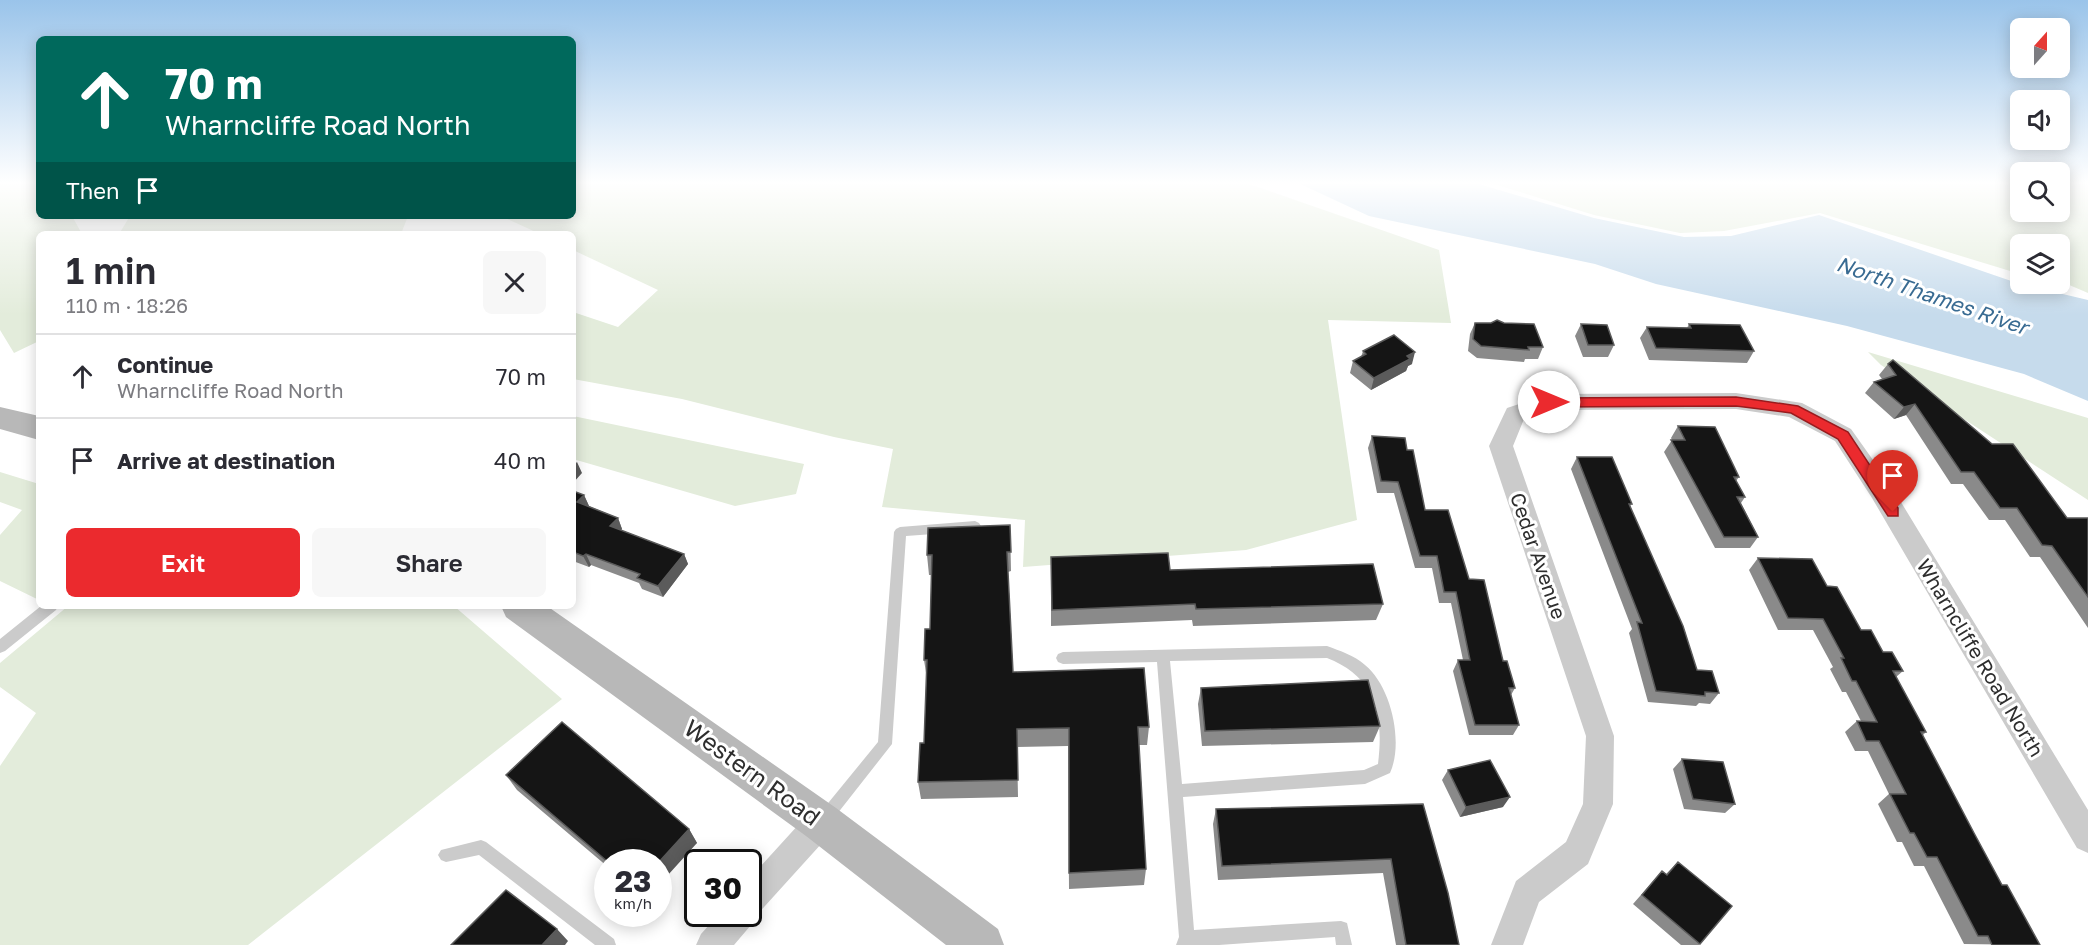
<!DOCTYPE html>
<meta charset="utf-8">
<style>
body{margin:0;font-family:"Golos Text",sans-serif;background:#f7f7f7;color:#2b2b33;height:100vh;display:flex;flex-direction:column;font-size:22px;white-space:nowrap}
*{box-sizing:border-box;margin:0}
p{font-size:20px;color:#7c7c81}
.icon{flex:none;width:33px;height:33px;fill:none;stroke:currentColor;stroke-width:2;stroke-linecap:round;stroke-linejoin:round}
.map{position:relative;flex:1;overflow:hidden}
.panel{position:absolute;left:36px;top:231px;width:540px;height:378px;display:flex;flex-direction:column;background:#fff;border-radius:9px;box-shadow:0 3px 15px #0003}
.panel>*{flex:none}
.hud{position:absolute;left:36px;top:36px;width:540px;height:183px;border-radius:9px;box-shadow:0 3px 15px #0003;background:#00695c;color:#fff;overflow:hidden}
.needle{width:39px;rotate:21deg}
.fabs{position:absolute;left:2010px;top:18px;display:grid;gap:12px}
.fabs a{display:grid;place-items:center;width:60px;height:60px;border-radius:9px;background:#fff;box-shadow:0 3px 15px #0003;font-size:30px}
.speed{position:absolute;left:594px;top:849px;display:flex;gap:12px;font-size:30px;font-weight:700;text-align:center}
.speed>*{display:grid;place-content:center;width:78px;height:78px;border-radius:50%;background:#fff;box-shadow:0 3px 15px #0003;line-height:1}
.speed small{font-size:15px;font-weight:400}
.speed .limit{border:3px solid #111;border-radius:9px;background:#fff;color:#111}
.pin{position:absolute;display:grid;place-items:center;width:51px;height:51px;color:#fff;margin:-62px -26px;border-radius:50% 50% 50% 0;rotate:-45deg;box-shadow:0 0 6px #0007}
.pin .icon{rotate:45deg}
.me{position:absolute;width:66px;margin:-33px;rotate:90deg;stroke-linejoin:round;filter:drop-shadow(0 0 4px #0008)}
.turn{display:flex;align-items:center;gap:21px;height:126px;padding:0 30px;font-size:27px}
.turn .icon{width:78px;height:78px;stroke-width:2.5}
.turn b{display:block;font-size:42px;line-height:51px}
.then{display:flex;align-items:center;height:57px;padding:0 30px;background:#0003;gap:12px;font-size:22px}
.round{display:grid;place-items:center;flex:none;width:63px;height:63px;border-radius:9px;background:#f7f7f7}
.headline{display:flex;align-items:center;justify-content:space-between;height:102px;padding:0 30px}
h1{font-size:36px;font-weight:600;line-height:45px}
.action{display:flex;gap:12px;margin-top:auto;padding:12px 30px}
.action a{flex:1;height:69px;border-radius:9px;background:#eb2a2e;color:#fff;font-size:24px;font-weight:600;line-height:69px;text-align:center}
.action a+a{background:#f7f7f7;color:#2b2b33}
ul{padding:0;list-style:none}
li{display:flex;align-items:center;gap:18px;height:84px;padding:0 30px;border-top:2px solid #e1e1e2}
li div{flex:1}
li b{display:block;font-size:22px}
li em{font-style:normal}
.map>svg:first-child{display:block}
.green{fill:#e3ecdb}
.water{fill:#c6dbec}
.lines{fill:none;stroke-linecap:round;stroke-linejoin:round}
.service{fill:#cbcbcb;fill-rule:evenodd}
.minor{fill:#cbcbcb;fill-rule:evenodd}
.secondary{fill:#b8b8b8;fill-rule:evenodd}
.wall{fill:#8a8a8a}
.shaded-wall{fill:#5b5b5b}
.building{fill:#151515;stroke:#5b5b5b;stroke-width:1.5}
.route{fill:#eb2a2e;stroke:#991b1e;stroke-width:1.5}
.labels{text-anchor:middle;stroke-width:6;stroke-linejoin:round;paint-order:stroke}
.street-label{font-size:20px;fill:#2e2e2e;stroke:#fff}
.water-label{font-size:21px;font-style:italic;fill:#396b92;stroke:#fff}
.near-street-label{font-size:24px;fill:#2e2e2e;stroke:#fff}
</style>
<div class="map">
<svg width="2088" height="945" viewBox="0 0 2088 945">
<rect width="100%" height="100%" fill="#fff"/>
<path class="green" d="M0,182H39V216H72L82,234H39V341L14,353L0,330Z
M573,182H1243L1439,250L1451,323L1328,320L1357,520L1246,550L1023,567L1025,520L882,507L893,449L834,437L682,399L573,379V312L618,327L658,290L573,250V234H540L501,216H573Z
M1488,182H2020V212H2060V182H2088V293L2060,281V244H2020V274L1820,213L1724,231L1680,233L1594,215Z
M130,216H408L401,234H119Z
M1868,352L2088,418V500L1881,365Z
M573,416L804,464L796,494L735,506L573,459Z
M0,472L39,484V600L0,581V535L22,510L0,502Z
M68,606H454L562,699L248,945H0V766L36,713L0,687V663Z"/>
<path class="water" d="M1296,182H1472L1594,218L1684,237L1731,236L1819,215L2020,284L2088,300V401L2024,374L1847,326L1656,284L1595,264L1369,216Z"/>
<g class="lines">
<path class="service" d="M975,521L979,523L981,526L979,529L975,531L906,536L892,744L830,823L825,825L820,823L817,818L820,813L878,742L894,532L896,529L900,527Z
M41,606H58L56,610L5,651L0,653V639Z
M1327,646C1340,651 1354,655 1365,665C1391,686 1404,742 1390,773L1365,784L1183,797L1194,930L1341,921L1347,923L1352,945H1336L1335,937L1219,945H1176L1179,937L1157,662L1063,664L1058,662L1056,658L1058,654L1063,652ZM1327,658C1376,677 1384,715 1378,764L1364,770L1182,784L1170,661Z
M481,840L486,842L614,939L616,945H595L479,855L446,862L441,860L438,855L441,850Z"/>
<path class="minor" d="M1736,393L1802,403L1851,429L1890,484L2088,810V853L2077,848L1872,498L1835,441L1789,417L1736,409L1550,410L1524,419L1513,446L1614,736L1613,804L1588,864L1539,902L1523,945H1491L1516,881L1566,842L1583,804L1586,736L1489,446L1507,408L1549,394Z
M821,808L832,812L836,822L832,832L755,917L751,925L734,945H696L701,934L719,914H748V880L810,812Z"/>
<path class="secondary" d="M0,407L39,416V440L0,429Z
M501,606H547L836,808L998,929L1004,945H946L806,836L506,617Z"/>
</g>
<path class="wall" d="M1475,323L1543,347L1538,359H1525L1524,362L1477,358L1468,351L1470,334Z
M1581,324L1614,345L1608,357H1583L1575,336Z
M1689,324L1754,351L1747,363L1649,360L1640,338L1647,327L1687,328Z
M1363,351L1412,364L1408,366L1406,371L1371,390L1350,373L1353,361L1361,357Z
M1888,364L2067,518H2088V628L2040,557H2030L2005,520H1989L1963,484H1951L1906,415L1894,419L1865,393L1874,382L1882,379L1879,375Z
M1678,426L1739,477L1736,481L1745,497L1741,503L1758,537L1750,548H1715L1664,452L1672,440L1671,438Z
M1372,436L1407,450L1425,510L1469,579L1515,688L1511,695L1519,725L1513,735H1469L1453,671L1458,660H1463L1451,603H1439L1432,568H1415L1394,493H1377L1368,448Z
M1577,457L1632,504L1630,506L1697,670L1719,693L1710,704L1699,703L1696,706L1648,702L1629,633L1632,629L1571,469Z
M573,491L584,495L589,506L618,518L622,529L621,530L684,554L688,564L663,597L642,589L639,583L591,565L589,567L573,561Z
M1010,525L1011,571L1008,572L1013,672L1149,727L1147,745H1139L1146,869L1144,885L1069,889L1068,746L1017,747L1018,797L921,799L918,782L924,743L927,679L924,660L930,629L932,575H929L927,555Z
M1051,557L1383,604L1376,620L1193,626L1192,620L1051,626Z
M1758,558L1827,586L1861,630L1903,671L1896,677L1926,732L1922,736L1974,833L2002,885L2040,945L1964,944L1924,866H1914L1902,842H1897L1878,804L1889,794L1868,751H1855L1845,732L1857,721H1861L1846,692H1842L1830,669L1833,667L1813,630H1778L1749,570Z
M1201,688L1380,726L1373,742L1202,746L1198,704Z
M1682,759L1735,804L1725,813L1684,809L1673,769Z
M1448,770L1503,807L1460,817L1442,780Z
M506,775L689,829L697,843L658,862H608V867L517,790Z
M1423,804L1459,945H1396L1383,873L1218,880L1213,824L1216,809Z
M1678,862L1732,906L1699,945H1681L1633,904L1662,871L1666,874Z"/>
<path class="shaded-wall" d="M1415,352L1412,364L1408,366L1406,371L1371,390L1374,378L1407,356Z
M1915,404L1906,415L1894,419L1904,407Z
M577,462L582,473L573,483V466Z
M584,495L589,506L583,513L577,502Z
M618,518L622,529L615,537L610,526Z
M586,554L591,565L589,567L583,556Z
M684,554L688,564L663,597L658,586Z
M1510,797L1503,807L1460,817L1466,807Z
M689,829L697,843L658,886V863Z
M557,929L568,941L565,945H542Z"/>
<path class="building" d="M1497,320L1504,323L1534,324L1543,347H1528L1529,350L1481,346L1473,339L1475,323H1491Z
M1581,324L1607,325L1614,345H1588Z
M1689,324L1740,325L1754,351L1656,348L1647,327L1691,328Z
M1394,335L1415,352L1407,356L1410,359L1374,378L1353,361L1366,354L1363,351Z
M1893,360L1992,444H2013L2067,518H2088V597L2052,546L2042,545L2017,508H2000L1974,472H1961L1915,404L1904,407L1874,382L1896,375L1888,364Z
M1678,426L1715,427L1739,477H1734L1745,497H1737L1758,537H1724L1671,440H1685Z
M1372,436L1405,438L1407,450H1413L1425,510H1448L1469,579L1484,580L1503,661H1507L1515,688H1509L1519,725H1475L1458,660H1470L1456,592H1444L1437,556H1420L1398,482L1381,481Z
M1577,457H1612L1632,504H1629L1683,626L1697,670L1712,671L1719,693L1705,692V696L1656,691L1637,622L1642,623Z
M573,491L584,495L577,502L618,518L610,526L684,554L658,586L637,578L640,574L586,554L583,556L573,552Z
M1010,525L1011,552H1007L1013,672L1144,668L1149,727H1138L1146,869L1069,873V728L1017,729L1018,780L918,782L920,743H924L927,660H924L925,629H930L932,555H927L928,528Z
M1168,553L1170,570L1373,564L1383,604L1196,609L1195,604L1052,610L1051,557Z
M1758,558L1812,559L1827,586L1837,587L1861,630H1871L1883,652H1892L1903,671H1893L1926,732H1921L1974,833L2002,885H2007L2040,945H1992L1988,936H1978L1937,857H1927L1914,833H1910L1890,794H1906L1879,741H1866L1857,721L1877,722L1856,681H1852L1841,658H1844L1823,619L1788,618Z
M1368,680L1380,726L1205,731L1201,688Z
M562,722L689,829L658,863V862H608L506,775Z
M1682,759L1723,762L1735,804L1693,799Z
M1490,760L1510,797L1466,807L1448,770Z
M1423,804L1448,893L1459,945H1406L1391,859L1222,866L1216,809Z
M1678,862L1732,906L1700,944L1642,895L1662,871L1667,875Z
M506,890L557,929L542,945H451Z"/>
<linearGradient id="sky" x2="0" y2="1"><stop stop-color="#9ac4ea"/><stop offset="0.58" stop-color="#fff"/><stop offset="1" stop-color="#fff" stop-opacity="0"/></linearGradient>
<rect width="2088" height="315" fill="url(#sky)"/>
<path class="route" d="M1736,397L1798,406L1848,432L1898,508V516H1888L1838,439L1791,413L1736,406L1549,407L1542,402L1549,398Z"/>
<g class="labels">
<g class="street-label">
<text transform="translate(1538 556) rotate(71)" y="7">Cedar Avenue</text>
<text transform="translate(1980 658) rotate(59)" y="7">Wharncliffe Road North</text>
</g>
<g class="water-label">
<text transform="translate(1932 296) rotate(19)" y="7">North Thames River</text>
</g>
<g class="near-street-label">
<text transform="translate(752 773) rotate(36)" y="8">Western Road</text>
</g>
</g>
</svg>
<div class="fabs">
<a><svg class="needle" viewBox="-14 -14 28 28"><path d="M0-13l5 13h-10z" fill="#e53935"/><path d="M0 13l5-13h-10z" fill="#7c7c81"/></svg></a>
<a><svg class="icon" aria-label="sound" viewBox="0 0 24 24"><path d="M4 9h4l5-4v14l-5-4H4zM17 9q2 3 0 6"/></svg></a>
<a><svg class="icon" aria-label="search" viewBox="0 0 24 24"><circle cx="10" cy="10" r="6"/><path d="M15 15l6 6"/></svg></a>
<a><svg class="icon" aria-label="layers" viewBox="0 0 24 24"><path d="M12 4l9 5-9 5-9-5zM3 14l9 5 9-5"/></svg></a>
</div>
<div class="speed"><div>23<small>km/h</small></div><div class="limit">30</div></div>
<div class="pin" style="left:1893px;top:512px;background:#d93025"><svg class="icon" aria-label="arrive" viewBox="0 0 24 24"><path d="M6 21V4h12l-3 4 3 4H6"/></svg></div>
<svg class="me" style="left:1549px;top:402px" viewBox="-20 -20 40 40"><circle r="19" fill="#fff"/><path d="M0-13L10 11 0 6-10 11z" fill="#eb2a2e"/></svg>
<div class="hud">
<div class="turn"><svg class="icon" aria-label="ahead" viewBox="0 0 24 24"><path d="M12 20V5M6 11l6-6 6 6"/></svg><div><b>70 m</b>Wharncliffe Road North</div></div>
<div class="then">Then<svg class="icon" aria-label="arrive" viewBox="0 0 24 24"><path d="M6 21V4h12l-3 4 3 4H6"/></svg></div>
</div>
<section class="panel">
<div class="headline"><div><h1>1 min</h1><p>110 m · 18:26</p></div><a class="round"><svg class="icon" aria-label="close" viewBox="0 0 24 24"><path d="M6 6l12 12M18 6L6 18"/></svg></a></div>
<ul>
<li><svg class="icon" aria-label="ahead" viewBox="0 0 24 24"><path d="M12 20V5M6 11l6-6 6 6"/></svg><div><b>Continue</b><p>Wharncliffe Road North</p></div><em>70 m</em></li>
<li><svg class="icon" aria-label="arrive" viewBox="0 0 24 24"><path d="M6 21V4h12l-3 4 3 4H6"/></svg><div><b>Arrive at destination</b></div><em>40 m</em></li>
</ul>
<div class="action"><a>Exit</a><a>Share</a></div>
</section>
</div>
